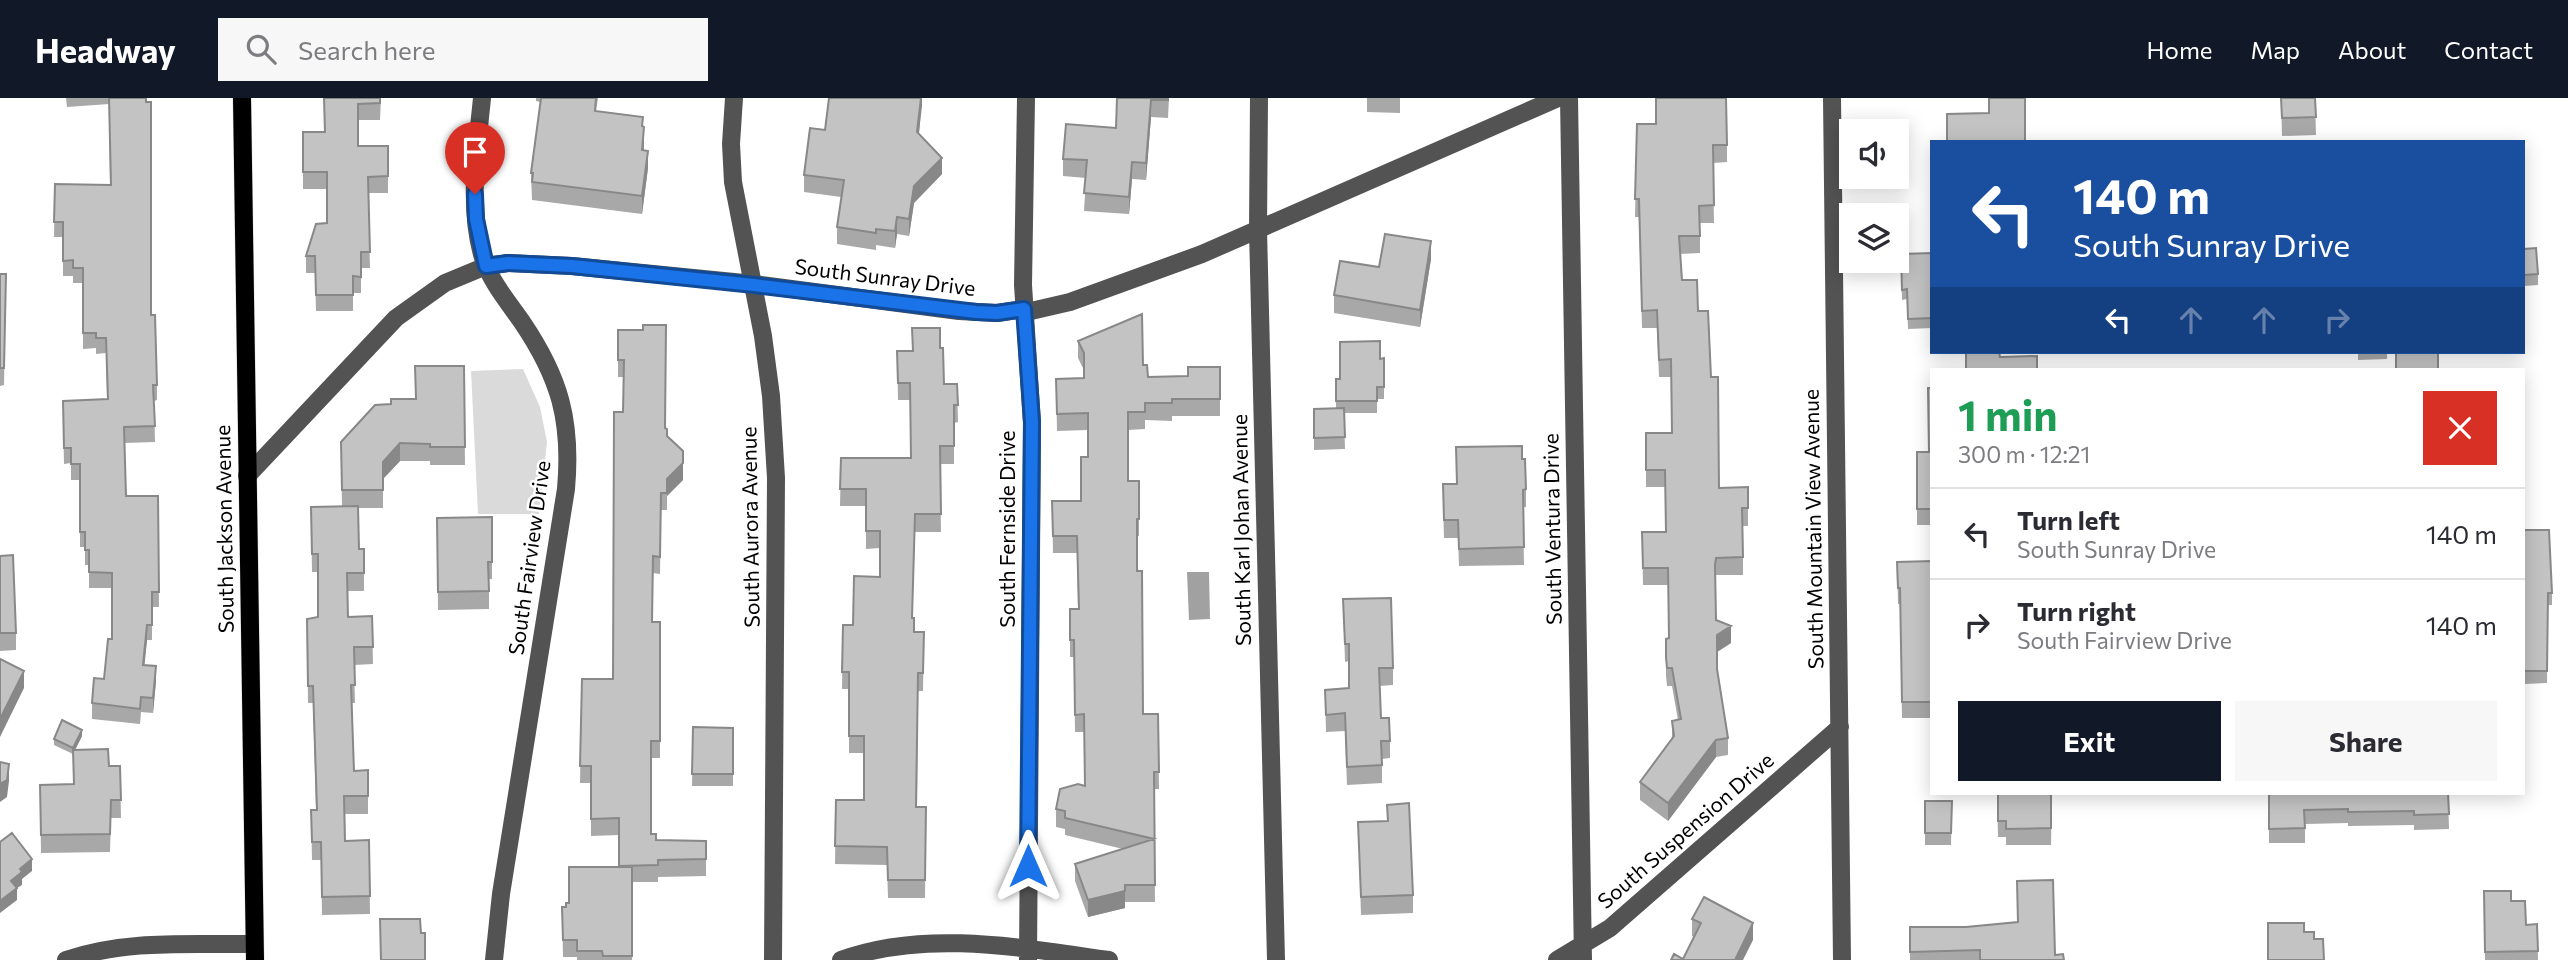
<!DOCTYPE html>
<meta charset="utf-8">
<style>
body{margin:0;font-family:Commissioner,sans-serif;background:#f7f7f7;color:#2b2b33;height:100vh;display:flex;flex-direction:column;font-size:26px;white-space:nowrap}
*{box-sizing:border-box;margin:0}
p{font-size:23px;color:#7c7c81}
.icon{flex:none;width:38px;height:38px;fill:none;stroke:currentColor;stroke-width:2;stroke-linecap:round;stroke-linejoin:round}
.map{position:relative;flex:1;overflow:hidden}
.sheet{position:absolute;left:1930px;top:270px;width:595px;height:427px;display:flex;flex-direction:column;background:#fff;border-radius:0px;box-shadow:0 4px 18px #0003}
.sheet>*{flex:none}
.guide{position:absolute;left:1930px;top:42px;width:595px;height:214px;border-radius:0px;box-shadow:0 4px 18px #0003;background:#1a4fa0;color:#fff;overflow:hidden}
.buttons{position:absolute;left:1839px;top:21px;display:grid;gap:14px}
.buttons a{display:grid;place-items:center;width:70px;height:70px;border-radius:0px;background:#fff;box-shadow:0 4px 18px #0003;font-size:35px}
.pin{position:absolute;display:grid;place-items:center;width:60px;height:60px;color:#fff;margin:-72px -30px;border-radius:50% 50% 50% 0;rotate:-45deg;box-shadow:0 0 7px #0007}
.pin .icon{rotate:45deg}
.me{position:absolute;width:77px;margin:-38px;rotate:0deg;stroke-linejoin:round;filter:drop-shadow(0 0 5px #0008)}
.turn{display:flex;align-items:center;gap:24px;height:147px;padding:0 28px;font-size:32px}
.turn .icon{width:91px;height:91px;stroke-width:2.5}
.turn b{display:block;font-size:49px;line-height:60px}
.lanes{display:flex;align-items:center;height:66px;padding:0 28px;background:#0003;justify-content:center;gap:35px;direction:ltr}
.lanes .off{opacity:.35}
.round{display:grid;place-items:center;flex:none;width:74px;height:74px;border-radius:0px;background:#f7f7f7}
.overview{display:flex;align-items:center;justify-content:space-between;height:119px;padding:0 28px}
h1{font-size:42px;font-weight:700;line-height:52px;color:#1e9e55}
.primary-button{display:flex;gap:14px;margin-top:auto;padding:14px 28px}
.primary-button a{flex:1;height:80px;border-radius:0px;background:#111827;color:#fff;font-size:28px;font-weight:700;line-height:80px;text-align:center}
.primary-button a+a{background:#f7f7f7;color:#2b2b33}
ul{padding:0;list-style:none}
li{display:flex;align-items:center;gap:21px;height:91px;padding:0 28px;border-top:2px solid #e1e1e2}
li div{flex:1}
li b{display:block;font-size:26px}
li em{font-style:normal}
header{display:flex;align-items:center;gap:42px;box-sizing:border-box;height:98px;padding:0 35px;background:#111827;color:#fff}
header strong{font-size:33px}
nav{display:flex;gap:38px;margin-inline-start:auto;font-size:24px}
.search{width:490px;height:63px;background:#f7f7f7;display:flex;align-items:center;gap:18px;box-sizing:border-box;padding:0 24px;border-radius:0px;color:#7c7c81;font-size:26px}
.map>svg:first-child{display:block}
.green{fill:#dadada}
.water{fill:#a1a1a1}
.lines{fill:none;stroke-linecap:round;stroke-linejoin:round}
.major-casing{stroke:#dbdbdb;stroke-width:19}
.minor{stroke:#535353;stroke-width:18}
.major{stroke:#000;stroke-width:18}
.wall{fill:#a8a8a8}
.shaded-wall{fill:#888}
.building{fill:#c3c3c3;stroke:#888;stroke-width:2}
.route-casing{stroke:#114b97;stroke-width:18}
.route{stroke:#1a73e8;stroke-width:12}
.labels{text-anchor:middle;stroke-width:5;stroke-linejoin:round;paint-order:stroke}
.street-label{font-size:21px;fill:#000;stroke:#fff}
</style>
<header>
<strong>Headway</strong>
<div class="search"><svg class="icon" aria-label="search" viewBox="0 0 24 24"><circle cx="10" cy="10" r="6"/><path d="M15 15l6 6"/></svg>Search here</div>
<nav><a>Home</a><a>Map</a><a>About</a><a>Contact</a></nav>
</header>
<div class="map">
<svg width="2568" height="862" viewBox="0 0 2568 862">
<rect width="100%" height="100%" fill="#fff"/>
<path class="green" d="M523,271L540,309L547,344L539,416H478L471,273Z"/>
<path class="water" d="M1187,474H1209L1210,521L1189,522Z"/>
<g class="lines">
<defs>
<path id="major" d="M242,0L255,862"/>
</defs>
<use href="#major" class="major-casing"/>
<path class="minor" d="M482,0C477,51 468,110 483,160C491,184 508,204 522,224C560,280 572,323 566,391L501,796L494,862
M734,0L731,46L733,84L763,238L771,298L776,380L773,862
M1026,0L1023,187L1032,325L1028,862
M1259,0L1258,132L1276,862
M1569,0L1583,862
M1832,0L1842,862
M247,378L396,220L445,185L486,168L508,165L572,168L754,186L959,213L997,215L1024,211L1031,213L1070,204L1202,156L1558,0
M66,862C126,841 192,847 254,846
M841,862C925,831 1023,850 1109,862
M1557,862L1610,830L1840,629"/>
<use href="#major" class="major"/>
</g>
<path class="wall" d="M66,0H146L151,217L157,287V302L154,303L155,344L124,345L126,398H158L159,509H152V542H147L144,567L156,583L153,615L141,614L140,626L92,621V605L104,581L112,541V490H89V467H85V449H80V382H71V365L64,366L63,318L107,301L106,255L96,256V250L83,251V185H73V178H63V139H54L55,86L110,87L109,6L67,9Z
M324,0H381L380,22H358V48H388V95H368L370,170H361V195H353V213H316L315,175H306V158L327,125V91H303V34H324Z
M536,0H598L596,13L643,29L644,52L648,70L642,116L532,102L531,75L540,4L536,3Z
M922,0L919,36L942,76L914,105L909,138L897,136L895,150L876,147V152L837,146V129L841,99L804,94V77L825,32Z
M1117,0H1169L1168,20L1151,19L1146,82L1132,81L1129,116L1084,113L1086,80L1063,78V61L1116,30Z
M1367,0H1400V15L1367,14Z
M2281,0H2315L2316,37L2282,38Z
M1637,26L1727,47V64L1713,65L1714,125H1700V155L1680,156L1682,182L1698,213L1711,279L1719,390L1748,389V428H1743V477H1716L1715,483L1716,522L1731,545L1717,554V571L1728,640V657L1716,659L1668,723L1640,702V684L1672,641V623L1678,622L1672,588H1667L1666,578V541L1669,540L1668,487H1643L1642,434H1666L1665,389H1646V335H1672L1671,279H1659L1657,230H1642L1639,119H1635Z
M2524,151L2538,176V187L2524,188Z
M1932,155V230L1908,231L1907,201L1902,202L1901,156Z
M1431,161L1420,229L1334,215V197L1379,169Z
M0,176H6L4,287L0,288Z
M618,232L665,330L683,382L667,398V412H661L660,476L653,475L652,524H660V660H651V736L656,742L706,743V778L658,779V784H632V862H577V859H563L562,809H566L569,805L619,769V737L591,738V685H580L582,581H613L624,279H618Z
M1078,243L1143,267L1148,279L1188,278L1220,269V318H1172V323L1145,322V331L1128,332V383H1139V438H1137L1143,616H1158L1159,691H1154L1155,804H1125V810L1088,819L1075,783V766L1123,751L1065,737V731L1056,729V711L1085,688L1084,634H1075L1074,559H1070V511H1078L1077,455H1053L1052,403H1081L1088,359V332L1057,333L1056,281L1084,280V272L1078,260Z
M940,250L944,286H957L958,324L954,325V366H940L941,434H915L912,520L914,534H924L923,593H918L917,709H926L925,800H888L887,767L835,766L836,702H864V655H849V591H842L843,527H853L880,479V450L866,451V408H840L841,360H911L910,302H898L897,253H912Z
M2358,254H2387V261L2358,262Z
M1384,260V301H1377V315H1344L1345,351L1314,352V311L1336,310V281H1340L1380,261Z
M464,268L465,367H430V363H400L383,381V410H358L359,451H364V493H347L348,519L372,518L373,566L354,567L355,605H352L354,673L368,672V716H344L345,743L369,742L370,816L322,817L321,762H312L311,712H316L313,605H308L307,521L318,519V474H312L311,409L342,408L341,344L391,306L415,301Z
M1932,290V427H1917V354H1929Z
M1522,361L1526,391V409H1523L1524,467L1459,468L1458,440H1444L1443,404L1456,386Z
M492,419V481H489V511L438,512L437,420Z
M2524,432L2552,495V507H2548L2547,585L2524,586Z
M0,458L16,535V552L0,553Z
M1932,463V620H1902L1900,506H1898L1897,464Z
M1343,501L1393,570V587L1379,588L1381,620L1390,643V660L1382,661V685L1347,687L1345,633L1326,634L1325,592L1349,590V563L1345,564Z
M693,629L733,630V688H692Z
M82,638L75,652L109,668H120L121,720H111L110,754L41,755L40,687L74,686L73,656L54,647V641Z
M1997,695H2052L2051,747H2006V739H1998Z
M2269,695H2448L2449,731L2414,732V727L2348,728V725L2305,726V745H2269Z
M1925,703H1952L1951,747H1925Z
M1387,707L1413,797V815L1361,817L1358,724L1387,723Z
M2484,793L2511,803L2526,827L2537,826L2538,862H2485Z
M1692,821L1753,842L1683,861L1694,839L1692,838Z
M1910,829L2055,857L2064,862H1910Z"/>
<path class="shaded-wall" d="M921,0H922V8L917,51V34Z
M1151,2V19L1146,82V65Z
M644,29V46L642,70V52Z
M648,53V70L642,116V98Z
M942,60V76L914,105L909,138V121L914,88Z
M1132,64V81L1129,116V99Z
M897,119V136L895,150V133Z
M1431,143V161L1420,229V212Z
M400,345V363L383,381V364Z
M683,365V382L667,398V381Z
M147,527V542L143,582V567Z
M1731,528V545L1717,554V537Z
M156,568V583L153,615V600Z
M24,573V590L0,639V621Z
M82,632V638L73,656V650Z
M1716,642V659L1668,723V705Z
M9,666V683L7,699L0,704V686Z
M32,761V773L22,781V787L17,790V802L0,815V803L11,783L20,771Z
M1125,793V810L1088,819V802Z
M1753,825V842L1743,862H1735Z"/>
<path class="building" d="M109,0H146V4H151V217H155L157,287H153L155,328L124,329L126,398H158L159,494H152V527H147L143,567L156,568L153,600L141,599L140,611L92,605L94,580L104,581L108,541H112V475L89,474V452H85V434H80V366H71V350H64L63,303L108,301L106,240H96V235H83V170H73V162L63,163V124H54L55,86L111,87Z
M324,0H380V5L358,6V48H388V78L368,79L370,154H361V179L353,178V197H316L315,158H306L316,126L327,125V74H303V34H325Z
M541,0H596L595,13L643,19L642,28L644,29L642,52L648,53L642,98L532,84L533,75H531Z
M829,0H921L917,34L942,60L914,88L909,121L897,119L895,133L876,131V135L837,129L844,82L804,77L810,30L825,32Z
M1117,0H1168V2H1151L1146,65L1132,64L1129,99L1084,95L1087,62L1063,61L1066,26L1116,30Z
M1656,0H1726L1727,47H1713L1714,107L1699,108L1700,138H1679L1682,182H1697L1698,213H1708L1711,279H1718L1719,390L1748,389V410H1742L1743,459L1716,460L1715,467L1716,522L1731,528L1717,537V571L1728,640L1716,642L1668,705L1640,684L1674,638L1672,623L1681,621L1672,570H1667L1666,560V541L1669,540L1668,470H1643L1642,434H1666L1665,372H1646V335H1672L1671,261L1659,262L1657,212L1642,213L1639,101H1635L1637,26H1656Z
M1989,0H2025V44H1991V43H1947V16L1989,15Z
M2281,0H2315L2316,19L2282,20Z
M1385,136L1431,143L1420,212L1334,197L1340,163L1379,169Z
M2536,150L2538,176L2524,177V151Z
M1932,155V220L1908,221L1907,191L1902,192L1901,156Z
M0,176H6L4,270H0Z
M1142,216L1143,267H1147L1148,279L1188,278V269H1220V301H1172V305H1145V314H1128V383H1139V421H1137V473H1142L1143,616H1158L1159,674H1154L1155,787H1125V793L1088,802L1075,766L1154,741L1065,720V713L1056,711L1060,691L1078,686L1085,688L1084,616L1075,617L1074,542H1070V511H1079L1077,438H1053L1052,403H1081V359H1088V315L1057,316L1056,281L1084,280V255L1078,243Z
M643,227H666L665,330L667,331V338L683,353V365L667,381V395H661L660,459L653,458L652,524H660V643H651V736H656V742L706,743V761L658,762V767L619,768V720L591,721V668H580L582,581H613L614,314H623L624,262H618V232H643Z
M912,230H940V250H943L944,286H957L958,307H954V348H940L941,416H915L912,520H914V534H924L923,575H918L916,709H926L925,782H888L887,749L835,748L836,702H864V638H849V574H842L843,527H853L854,478L880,479V433H866V391H840L841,360H911L910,285H898L897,253H913Z
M1380,243V261L1384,260V289H1377V303H1336V281H1340V244Z
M1966,254H1999L2000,259L2037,258V271H1966Z
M2396,254H2438V271H2396Z
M415,268H464L465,349H430V346L400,345L383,364V392H342L341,344L375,307L391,306V301H416Z
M1928,290H1932V411H1917V354H1929Z
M1344,310L1345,339L1314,340V311Z
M1522,348V361H1525L1526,391L1523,392L1524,449L1459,451L1458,422H1444L1443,386H1457L1456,349Z
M358,408L359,451H364V475H347L348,519L372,518L373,549H354L355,587H351L354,673L368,672V698H344L345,743L369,742L370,798L322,799L321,744H312L311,712H317L313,588H308L307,521L318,519V456H312L311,409Z
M492,419V464H488L489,493L438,494L437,420Z
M2524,432H2549L2552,495H2548L2547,573H2524Z
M13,457L16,535H0V458Z
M1932,463V604H1902L1900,490H1898L1897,464Z
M1391,500L1393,570H1379L1381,620H1389L1390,643H1381L1382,667L1347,669L1345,615L1326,617L1325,592L1349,590V546H1345L1343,501Z
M0,561L24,573L0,621Z
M62,622L82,632L73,650L54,641Z
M693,629L733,630V676H692Z
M108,651L109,668H120L121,702H111L110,736L41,737L40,687L74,686L73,652Z
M0,664L9,666L7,682L0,686Z
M1998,695H2051V730L2006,731V723H1998Z
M2269,695H2448L2449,716L2414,717V713L2348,714V711L2304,712L2305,730L2269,731Z
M1925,703H1952L1951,735H1925Z
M1409,705L1413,797L1361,799L1358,724L1388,723L1387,707Z
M12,735L32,761L20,771L22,774L11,783L17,790L0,803V744Z
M569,769H632V858H603L602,853H577V842H563L562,809H566V805H569Z
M2053,782L2055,857L2063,856L2064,862H1980V852L1910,854V829H1966L2018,824L2017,783Z
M2484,793H2511V803H2525L2526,827L2537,826L2538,853L2485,854Z
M1704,799L1753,825L1735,862H1671L1674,856L1683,861L1701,825L1692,821Z
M380,821H420L421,835H425V862H381Z
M2268,825H2304V834H2314V841H2323L2324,862H2268Z"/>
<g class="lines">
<defs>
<path id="route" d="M475,96L476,121L486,168L508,165L572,168L754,187L976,214L997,215L1024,211L1032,324L1028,768"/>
</defs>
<use href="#route" class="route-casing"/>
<use href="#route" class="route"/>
</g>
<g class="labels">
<g class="street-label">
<text transform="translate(885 180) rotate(7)" y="7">South Sunray Drive</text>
<text transform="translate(751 429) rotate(-91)" y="7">South Aurora Avenue</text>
<text transform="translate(225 431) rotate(-91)" y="7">South Jackson Avenue</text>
<text transform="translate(1008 431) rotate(-90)" y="7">South Fernside Drive</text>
<text transform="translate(1553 431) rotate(-91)" y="7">South Ventura Drive</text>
<text transform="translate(1814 431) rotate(-91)" y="7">South Mountain View Avenue</text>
<text transform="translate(1242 432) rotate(-91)" y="7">South Karl Johan Avenue</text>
<text transform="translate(530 460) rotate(-82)" y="7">South Fairview Drive</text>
<text transform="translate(1686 733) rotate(-41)" y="7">South Suspension Drive</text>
</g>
</g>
</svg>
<div class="buttons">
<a><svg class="icon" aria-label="sound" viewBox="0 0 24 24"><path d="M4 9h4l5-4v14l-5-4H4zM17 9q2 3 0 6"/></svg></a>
<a><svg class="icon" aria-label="layers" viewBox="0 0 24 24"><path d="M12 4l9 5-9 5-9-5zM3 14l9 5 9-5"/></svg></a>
</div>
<div class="pin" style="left:475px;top:96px;background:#d93025"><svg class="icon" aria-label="arrive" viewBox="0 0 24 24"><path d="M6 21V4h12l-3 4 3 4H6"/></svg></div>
<svg class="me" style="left:1028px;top:768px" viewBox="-20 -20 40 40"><path d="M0-17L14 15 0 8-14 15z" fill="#1a73e8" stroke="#fff" stroke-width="4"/></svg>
<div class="guide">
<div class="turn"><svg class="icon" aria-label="left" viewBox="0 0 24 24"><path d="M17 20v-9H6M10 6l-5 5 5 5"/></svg><div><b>140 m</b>South Sunray Drive</div></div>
<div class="lanes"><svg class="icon" aria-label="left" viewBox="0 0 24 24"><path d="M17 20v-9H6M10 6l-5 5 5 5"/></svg><svg class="icon off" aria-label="ahead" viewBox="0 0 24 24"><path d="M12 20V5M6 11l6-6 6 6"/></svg><svg class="icon off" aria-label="ahead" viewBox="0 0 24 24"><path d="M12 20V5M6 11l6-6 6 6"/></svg><svg class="icon off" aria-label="right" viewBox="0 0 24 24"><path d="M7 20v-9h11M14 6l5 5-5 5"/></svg></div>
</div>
<section class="sheet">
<div class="overview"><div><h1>1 min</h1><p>300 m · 12:21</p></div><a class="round" style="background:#d93025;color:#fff"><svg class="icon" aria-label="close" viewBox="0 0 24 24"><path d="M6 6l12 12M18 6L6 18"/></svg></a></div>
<ul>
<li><svg class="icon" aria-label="left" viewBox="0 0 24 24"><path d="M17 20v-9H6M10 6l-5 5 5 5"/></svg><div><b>Turn left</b><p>South Sunray Drive</p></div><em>140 m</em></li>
<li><svg class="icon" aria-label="right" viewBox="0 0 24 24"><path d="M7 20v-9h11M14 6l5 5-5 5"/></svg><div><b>Turn right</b><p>South Fairview Drive</p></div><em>140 m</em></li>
</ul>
<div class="primary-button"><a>Exit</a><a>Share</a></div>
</section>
</div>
